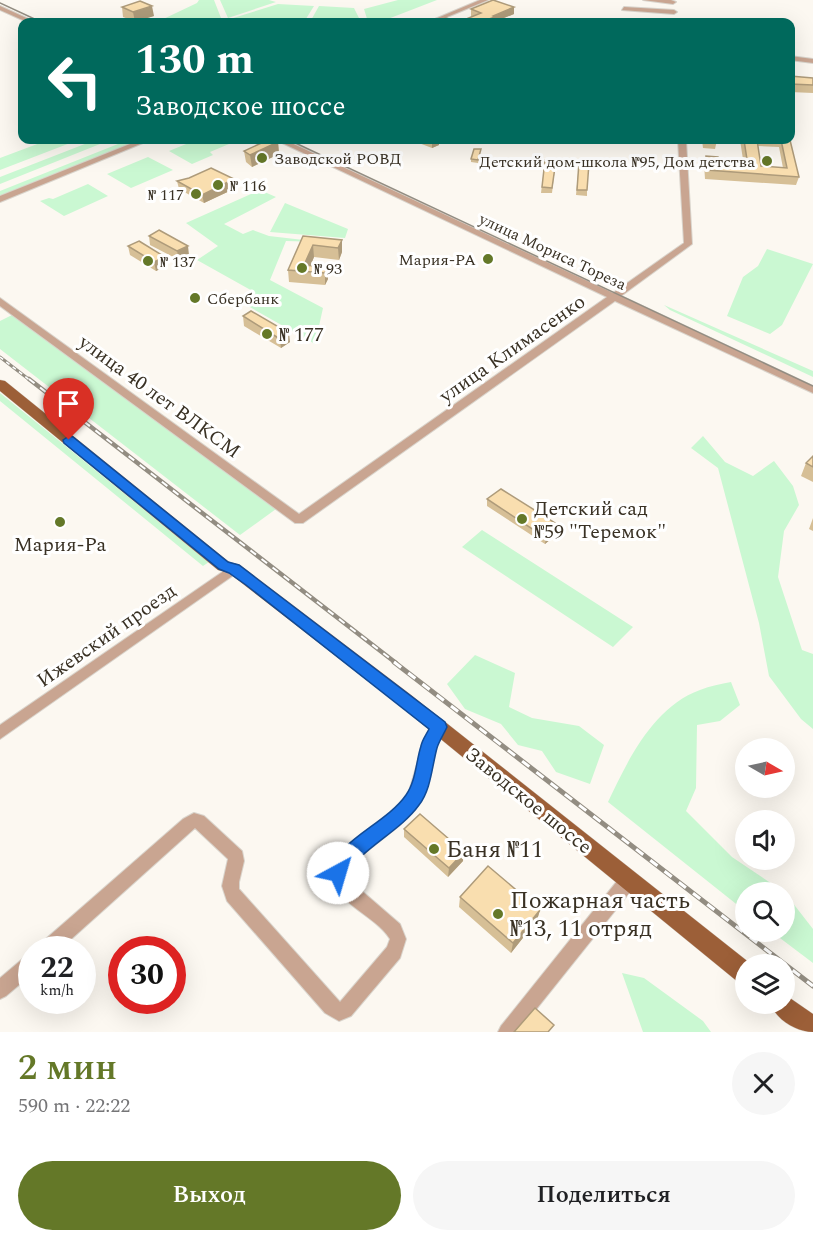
<!DOCTYPE html>
<html lang="ru">
<meta charset="utf-8">
<style>
body{margin:0;font-family:Spectral,serif;background:#f6f6f6;color:#202124;height:100vh;display:flex;flex-direction:column;font-size:22px;white-space:nowrap}
*{box-sizing:border-box;margin:0}
p{font-size:20px;color:#757577}
.icon{flex:none;width:33px;height:33px;fill:none;stroke:currentColor;stroke-width:2;stroke-linecap:round;stroke-linejoin:round}
.map{position:relative;height:1032px;overflow:hidden}
.sheet{display:flex;flex-direction:column;background:#fff;flex:1}
.sheet>*{flex:none}
.guide{position:absolute;left:18px;top:18px;width:777px;height:126px;border-radius:12px;box-shadow:0 6px 24px #0002;background:#00695c;color:#fff;overflow:hidden}
.needle{width:39px;rotate:99deg}
.buttons{position:absolute;left:735px;top:738px;display:grid;gap:12px}
.buttons a{display:grid;place-items:center;width:60px;height:60px;border-radius:50%;background:#fff;box-shadow:0 6px 24px #0002;font-size:30px}
.speed{position:absolute;left:18px;top:936px;display:flex;gap:12px;font-size:30px;font-weight:700;text-align:center}
.speed>*{display:grid;place-content:center;width:78px;height:78px;border-radius:50%;background:#fff;box-shadow:0 6px 24px #0002;line-height:1}
.speed small{font-size:15px;font-weight:400}
.speed .limit{border:9px solid #d22;background:#fff;color:#111}
.pin{position:absolute;display:grid;place-items:center;width:51px;height:51px;color:#fff;margin:-62px -26px;border-radius:50% 50% 50% 0;rotate:-45deg;box-shadow:0 0 6px #0007}
.pin .icon{rotate:45deg}
.me{position:absolute;width:66px;margin:-33px;rotate:39deg;stroke-linejoin:round;filter:drop-shadow(0 0 4px #0008)}
.turn{display:flex;align-items:center;gap:21px;height:126px;padding:0 18px;font-size:27px}
.turn .icon{width:78px;height:78px;stroke-width:2.5}
.turn b{display:block;font-size:42px;line-height:51px}
.round{display:grid;place-items:center;flex:none;width:63px;height:63px;border-radius:32px;background:#f6f6f6}
.overview{display:flex;align-items:center;justify-content:space-between;height:102px;padding:0 18px}
h1{font-size:36px;font-weight:600;line-height:45px;color:#647828}
.cta{display:flex;gap:12px;margin-top:auto;padding:12px 18px}
.cta a{flex:1;height:69px;border-radius:36px;background:#647828;color:#fff;font-size:24px;font-weight:600;line-height:69px;text-align:center}
.cta a+a{background:#f6f6f6;color:#202124}
.map>svg:first-child{display:block}
.green{fill:#caf8d2}
.lines{fill:none;stroke-linecap:round;stroke-linejoin:round}
.minor-casing{stroke:#d9d4cc;stroke-width:2}
.major-casing{stroke:#d9d4cc;stroke-width:1}
.minor{fill:#c9a591;fill-rule:evenodd}
.major{fill:#9c5f38;fill-rule:evenodd}
.tram{stroke:#938d82;stroke-width:1.5}
.rail-far2-casing{stroke:#938d82;stroke-width:3}
.rail-far1-casing{stroke:#938d82;stroke-width:4.5}
.rail-casing{stroke:#938d82;stroke-width:5}
.rail-far2{stroke:#fff;stroke-width:1.5;stroke-dasharray:4;stroke-linecap:butt}
.rail-far1{stroke:#fff;stroke-width:2;stroke-dasharray:7;stroke-linecap:butt}
.rail{stroke:#fff;stroke-width:3;stroke-dasharray:9;stroke-linecap:butt}
.wall{fill:#d6bf96;fill-rule:evenodd}
.shaded-wall{fill:#ae9b7a}
.building{fill:#f9deaf;stroke:#ae9b7a;stroke-width:1.5}
.route{fill:#1a73e8;stroke:#114b97;stroke-width:1.5}
.poi-dot{fill:#647828;stroke:#fff;stroke-width:2}
.labels{text-anchor:middle;stroke-width:6;stroke-linejoin:round;paint-order:stroke}
.far-poi-label{font-size:16px;fill:#393124;stroke:#fff;text-anchor:start}
.far-street-label{font-size:16px;fill:#393124;stroke:#fff}
.poi-label{font-size:20px;fill:#393124;stroke:#fff;text-anchor:start}
.street-label{font-size:20px;fill:#393124;stroke:#fff}
.near-poi-label{font-size:24px;fill:#393124;stroke:#fff;text-anchor:start}
</style>
<div class="map">
<svg width="813" height="1032" viewBox="0 0 813 1032">
<rect width="100%" height="100%" fill="#fcf8f1"/>
<path class="green" d="M199,0H214L221,18L216,22H157L197,3Z
M220,0H269L276,2L228,18Z
M398,0H437L380,22H368L364,9Z
M278,4L314,6L304,22H237L230,19Z
M319,6L354,8L361,22H310Z
M48,140H78L0,170V158Z
M95,140H110L0,184V177Z
M128,140H144L0,198V191Z
M196,140H220L229,144L210,152L213,155L192,164L169,151Z
M148,157L173,170L131,188L107,174Z
M88,184L108,196L64,216L40,201L49,198L53,199Z
M260,190L276,197L224,224L243,234L253,230L269,236L321,242L286,241L270,280L323,308L315,344L241,302L256,293L197,260L218,246L186,223Z
M285,203L348,229L345,238L270,232Z
M767,249L813,264L782,325L770,334L727,316L743,277L758,266Z
M664,305L813,371V377L670,310Z
M12,315L276,509L240,535L0,349V321Z
M0,393L209,562L203,566L0,401Z
M703,436L725,462L753,476L774,461L793,486L799,505L784,531L778,577L802,650L813,654V729L801,719L769,676L759,623L718,468L691,448Z
M482,530L633,627L613,647L462,547Z
M475,655L515,673L509,707L532,718L579,726L604,745L590,784L556,772L542,751L518,745L501,724L465,709L447,684Z
M731,682L740,705L720,721L697,725L696,788L686,811L732,857L784,892H746L745,911L608,802C628,760 653,707 700,690C710,686 721,684 731,682Z
M785,893L813,929V963L772,932H784Z
M622,973L644,978L703,1021L711,1032H643Z"/>
<g class="lines">
<defs>
<path id="minor" d="M480,0H488L435,22H428Z
M643,0H671L676,2L673,4Z
M0,6L33,21L34,22H27L0,10Z
M624,7L674,10L677,12L674,14L622,10Z
M623,19L647,20L650,22H621V20Z
M790,56L813,59V63L790,60Z
M140,140H150L0,202V196Z
M276,140H285L613,293L684,243L678,140H686L692,244L621,296L813,386V393L615,301L303,523H295L0,306V298L299,514L607,297Z
M234,564L238,566L240,569L238,572L0,739V725Z
M439,721L444,723L446,727L436,747L434,759L419,804L400,825L347,867L348,879L400,924L406,939L400,958L351,1016L339,1021L325,1013L227,901L222,886L228,859L195,828L59,950H38L40,944L183,819L194,813L204,816L242,851L244,861L239,882V889L340,1002L387,947L390,939C373,911 317,898 334,858L390,815L408,795L422,747L434,723Z
M628,873L634,875L636,881L634,887L518,1032H498L501,1026L622,875Z
M32,954V974L6,996L0,999V978L26,956Z"/>
<path id="major" d="M0,380L5,381L229,562L240,565L411,695L751,964H746V985L738,982L399,705L229,573L218,570L0,391Z
M784,994L813,1014V1032C797,1032 776,1020 771,1004H784Z"/>
</defs>
<use href="#minor" class="minor-casing"/>
<use href="#major" class="major-casing"/>
<use href="#minor" class="minor"/>
<use href="#major" class="major"/>
<path class="tram" d="M0,3L41,22
M289,140L813,386"/>
<defs>
<path id="rail-far2" d="M0,357L31,381"/>
<path id="rail-far1" d="M29,379L396,663"/>
<path id="rail" d="M394,662L813,986"/>
</defs>
<use href="#rail-far2" class="rail-far2-casing"/>
<use href="#rail-far1" class="rail-far1-casing"/>
<use href="#rail" class="rail-casing"/>
<use href="#rail-far2" class="rail-far2"/>
<use href="#rail-far1" class="rail-far1"/>
<use href="#rail" class="rail"/>
</g>
<path class="wall" d="M122,7L154,16L146,18L131,20L123,17Z
M471,9L514,14L494,22H459L472,17L471,16Z
M790,76L813,78V93L790,92Z
M411,140H439V145L432,148Z
M702,140H717L715,149L703,148Z
M740,140H790L799,177L796,185L705,179L704,164L706,156L719,164L744,166ZM758,146L779,147L783,168L761,166Z
M278,142L279,154L252,167L246,162L244,151Z
M480,152L478,163L471,162V159Z
M545,160H556L552,193H541Z
M579,162L587,190V196L576,195Z
M189,178L234,179L236,188L204,203L179,189L177,181Z
M149,236L189,255L179,260L150,245Z
M303,236L342,240V252L339,260L314,257L310,266L327,267L328,279L325,285L289,282L288,270Z
M128,246L166,266L156,271L130,255Z
M243,316L290,342L281,348L244,326Z
M813,456V482L801,476L806,463Z
M487,499L560,526L559,532L545,544L487,506Z
M813,518V531L809,529Z
M404,829L463,861L448,877L404,837Z
M460,897L540,910L537,920L511,953L459,907Z"/>
<path class="shaded-wall" d="M152,6L154,16L135,22L133,12Z
M514,7V14L494,22H480Z
M439,140V145L432,148V143Z
M278,142L279,154L252,167L250,155Z
M234,179L236,188L204,203L202,195Z
M342,240V252L339,260L338,248Z
M313,245L314,257L308,272L304,265Z
M188,246L189,255L179,260L177,251Z
M165,257L166,266L156,271L154,262Z
M327,267L328,279L325,285V273Z
M289,333L290,342L281,348L280,339Z
M560,526L559,532L545,544L546,538Z
M464,852L463,861L448,877L449,868Z
M540,910L537,920L511,953L513,943Z"/>
<path class="building" d="M493,0L514,7L493,16L495,17L480,22H435L446,18L459,22L481,13L471,9Z
M140,1L152,6L133,12L122,7Z
M142,17L156,22H125Z
M790,76L813,78V85L790,84Z
M268,140H272L278,142L250,155L244,151Z
M424,140H439L432,143Z
M744,140H757L761,166L787,168L781,140H790L799,177L707,170L706,156L718,157L719,164L748,166Z
M474,149H481L478,160L471,159Z
M545,160H556L552,188L542,187Z
M579,162L589,163L587,190H577Z
M211,168L234,179L202,195L177,181L189,178Z
M159,230L188,246L177,251L149,236Z
M303,236L342,240L338,248L313,245L304,265L327,267L325,273L288,270Z
M139,241L165,257L154,262L128,246Z
M251,311L289,333L280,339L243,316Z
M813,456V467L806,463Z
M501,489L560,526L546,538L487,499Z
M420,814L464,852L449,868L404,829Z
M488,866L540,910L513,943L460,897Z
M535,1008L554,1025L548,1032H514Z"/>
<path class="route" d="M69,436L73,437L228,562L239,565L256,578L445,722L447,727C444,734 439,741 437,748C432,766 431,790 419,805C399,833 357,850 344,879L338,882L331,879L329,873C337,840 386,824 406,795C416,781 416,761 421,746C422,740 426,735 429,729L246,585L229,573L219,569L64,443L63,440Z"/>
<g class="poi-dot">
<circle cx="262" cy="158" r="6"/>
<circle cx="767" cy="161" r="6"/>
<circle cx="218" cy="185" r="6"/>
<circle cx="196" cy="194" r="6"/>
<circle cx="488" cy="259" r="6"/>
<circle cx="148" cy="261" r="6"/>
<circle cx="302" cy="268" r="6"/>
<circle cx="195" cy="298" r="6"/>
<circle cx="267" cy="334" r="6"/>
<circle cx="522" cy="519" r="6"/>
<circle cx="60" cy="522" r="6"/>
<circle cx="434" cy="849" r="6"/>
<circle cx="498" cy="914" r="6"/>
</g>
<g class="labels">
<g class="far-poi-label">
<text x="274" y="164">Заводской РОВД</text>
<text x="755" y="167" text-anchor="end">Детский дом-школа №95, Дом детства</text>
<text x="230" y="191">№ 116</text>
<text x="184" y="200" text-anchor="end">№ 117</text>
<text x="476" y="265" text-anchor="end">Мария-РА</text>
<text x="160" y="267">№ 137</text>
<text x="314" y="274">№ 93</text>
<text x="207" y="304">Сбербанк</text>
</g>
<g class="far-street-label">
<text transform="translate(553 251) rotate(25)" y="6">улица Мориса Тореза</text>
</g>
<g class="poi-label">
<text x="279" y="341">№ 177</text>
<text x="534" y="515">Детский сад<tspan x="534" dy="23">№59 "Теремок"</tspan></text>
<text x="60" y="551" text-anchor="middle">Мария-Ра</text>
</g>
<g class="street-label">
<text transform="translate(512 348) rotate(-35)" y="7">улица Климасенко</text>
<text transform="translate(160 396) rotate(36)" y="7">улица 40 лет ВЛКСМ</text>
<text transform="translate(106 635) rotate(-35)" y="7">Ижевский проезд</text>
<text transform="translate(529 800) rotate(39)" y="7">Заводское шоссе</text>
</g>
<g class="near-poi-label">
<text x="446" y="857">Баня №11</text>
<text x="510" y="908">Пожарная часть<tspan x="510" dy="28">№13, 11 отряд</tspan></text>
</g>
</g>
</svg>
<div class="buttons">
<a><svg class="needle" viewBox="-14 -14 28 28"><path d="M0-13l5 13h-10z" fill="#e53935"/><path d="M0 13l5-13h-10z" fill="#757577"/></svg></a>
<a><svg class="icon" aria-label="sound" viewBox="0 0 24 24"><path d="M4 9h4l5-4v14l-5-4H4zM17 9q2 3 0 6"/></svg></a>
<a><svg class="icon" aria-label="search" viewBox="0 0 24 24"><circle cx="10" cy="10" r="6"/><path d="M15 15l6 6"/></svg></a>
<a><svg class="icon" aria-label="layers" viewBox="0 0 24 24"><path d="M12 4l9 5-9 5-9-5zM3 14l9 5 9-5"/></svg></a>
</div>
<div class="speed"><div>22<small>km/h</small></div><div class="limit">30</div></div>
<div class="pin" style="left:69px;top:440px;background:#d93025"><svg class="icon" aria-label="arrive" viewBox="0 0 24 24"><path d="M6 21V4h12l-3 4 3 4H6"/></svg></div>
<svg class="me" style="left:338px;top:873px" viewBox="-20 -20 40 40"><circle r="19" fill="#fff"/><path d="M0-13L10 11 0 6-10 11z" fill="#1a73e8"/></svg>
<div class="guide">
<div class="turn"><svg class="icon" aria-label="left" viewBox="0 0 24 24"><path d="M17 20v-9H6M10 6l-5 5 5 5"/></svg><div><b>130 m</b>Заводское шоссе</div></div>
</div>
</div>
<section class="sheet">
<div class="overview"><div><h1>2 мин</h1><p>590 m · 22:22</p></div><a class="round"><svg class="icon" aria-label="close" viewBox="0 0 24 24"><path d="M6 6l12 12M18 6L6 18"/></svg></a></div>
<div class="cta"><a>Выход</a><a>Поделиться</a></div>
</section>
